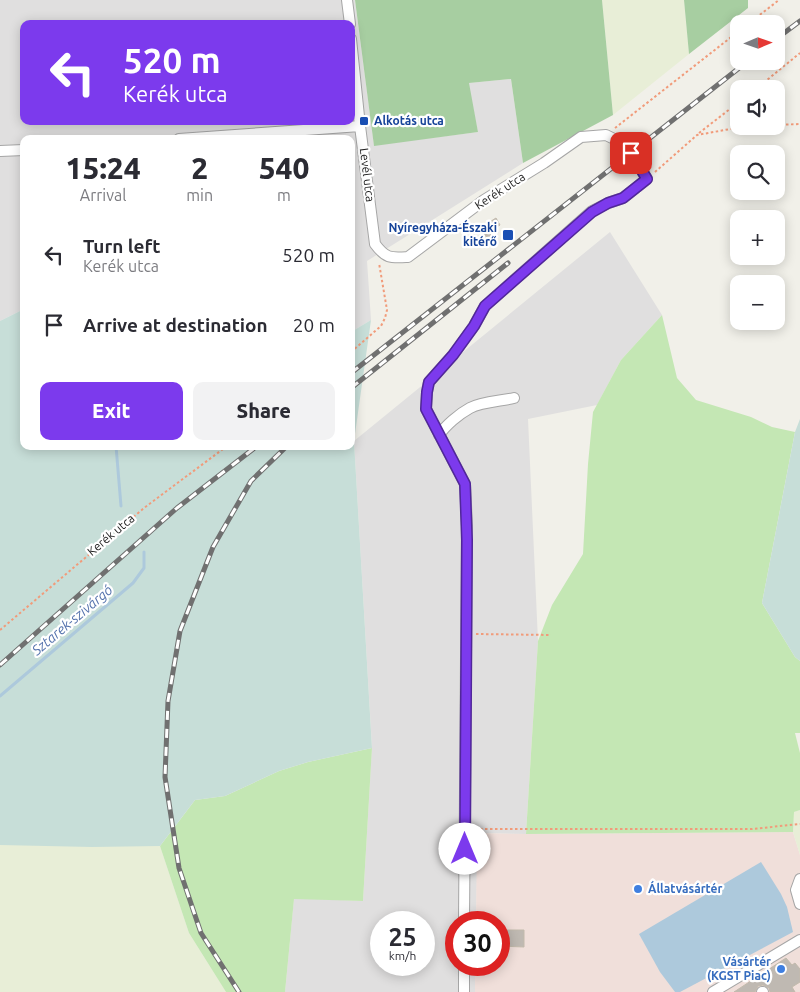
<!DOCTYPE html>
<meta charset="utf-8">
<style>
body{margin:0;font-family:Ubuntu,sans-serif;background:#f2f2f3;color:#2b2b33;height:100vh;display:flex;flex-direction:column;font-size:19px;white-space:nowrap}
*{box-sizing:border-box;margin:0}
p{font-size:16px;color:#7c7c81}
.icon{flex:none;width:28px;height:28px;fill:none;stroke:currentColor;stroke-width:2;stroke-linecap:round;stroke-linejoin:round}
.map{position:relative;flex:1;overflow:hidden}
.drawer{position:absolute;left:20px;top:135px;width:335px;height:315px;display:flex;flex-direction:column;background:#fff;border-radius:10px;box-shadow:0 2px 12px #0003}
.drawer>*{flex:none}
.banner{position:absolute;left:20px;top:20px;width:335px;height:105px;border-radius:10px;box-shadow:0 2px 12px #0003;background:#7c3aed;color:#fff;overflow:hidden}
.needle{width:32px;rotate:88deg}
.tools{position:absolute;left:730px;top:15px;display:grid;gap:10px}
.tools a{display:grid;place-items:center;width:55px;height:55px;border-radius:10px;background:#fff;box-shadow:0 2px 12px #0003;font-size:25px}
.speed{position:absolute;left:370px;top:911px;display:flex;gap:10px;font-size:25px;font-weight:700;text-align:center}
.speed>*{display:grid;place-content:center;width:65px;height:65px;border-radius:50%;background:#fff;box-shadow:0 2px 12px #0003;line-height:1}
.speed small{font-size:12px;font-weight:400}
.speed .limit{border:8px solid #d22;background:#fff;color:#111}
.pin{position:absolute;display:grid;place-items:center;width:42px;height:42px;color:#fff;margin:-21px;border-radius:10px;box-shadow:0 2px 8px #0006}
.me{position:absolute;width:55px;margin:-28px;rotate:0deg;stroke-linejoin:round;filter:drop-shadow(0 0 4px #0008)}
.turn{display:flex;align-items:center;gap:18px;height:105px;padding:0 20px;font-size:22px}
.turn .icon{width:65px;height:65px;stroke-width:2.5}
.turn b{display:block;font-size:35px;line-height:42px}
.eta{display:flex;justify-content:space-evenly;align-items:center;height:85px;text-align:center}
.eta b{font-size:30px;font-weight:800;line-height:35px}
.button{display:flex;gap:10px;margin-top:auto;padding:10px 20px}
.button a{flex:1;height:58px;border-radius:10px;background:#7c3aed;color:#fff;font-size:20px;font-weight:800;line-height:58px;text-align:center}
.button a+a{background:#f2f2f3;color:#2b2b33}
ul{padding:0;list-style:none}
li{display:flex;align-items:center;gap:15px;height:70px;padding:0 20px}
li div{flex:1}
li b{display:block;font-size:19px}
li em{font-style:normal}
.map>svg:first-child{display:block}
.residential{fill:#e0dfdf;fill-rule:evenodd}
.commercial{fill:#f0dfda}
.farmland{fill:#e8eed7}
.grass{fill:#c4e7b4}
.forest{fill:#a7cea1}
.wetland{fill:#c7ded8}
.water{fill:#adc9dc}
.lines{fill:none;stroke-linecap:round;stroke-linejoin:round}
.stream{stroke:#adc9dc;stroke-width:3}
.building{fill:#bfb9b2;stroke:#c2baac}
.minor-casing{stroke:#a6a6a6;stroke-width:12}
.path{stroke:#f19b7a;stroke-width:2;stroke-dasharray:2.5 2.5;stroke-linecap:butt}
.minor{stroke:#fff;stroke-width:10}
.rail-casing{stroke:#707070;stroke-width:5}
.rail{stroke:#fff;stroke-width:3;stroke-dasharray:9;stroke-linecap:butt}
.route-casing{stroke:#51269a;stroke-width:12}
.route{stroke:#7c3aed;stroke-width:9}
.transit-dot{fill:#1a4fb4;stroke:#fff;stroke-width:2}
.shop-dot{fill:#3f7fe0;stroke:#fff;stroke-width:2}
.labels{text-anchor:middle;stroke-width:4.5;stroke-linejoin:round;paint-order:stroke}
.transit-label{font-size:12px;font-weight:bold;fill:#164399;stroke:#fff;text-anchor:start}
.street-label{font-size:12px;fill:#222;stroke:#fff}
.shop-label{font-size:12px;font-weight:bold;fill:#366cbe;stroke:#fff;text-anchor:start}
.water-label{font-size:14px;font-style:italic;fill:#5371ac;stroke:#fff}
</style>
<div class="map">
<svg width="800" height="992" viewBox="0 0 800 992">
<rect width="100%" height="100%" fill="#f1f0e9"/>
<path class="residential" d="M0,0H355L374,145L478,132L468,83L511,79L523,163L367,261L371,320L351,332V139H24V309L0,321ZM24,24H351V121H24Z
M610,232L662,315L621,360L597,405L528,419L538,641L526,834L478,833L476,922H456V965H475V992H285L294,898L363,901L372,747L354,441ZM381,922H424V965H381Z"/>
<path class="commercial" d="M793,832L800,855V992H475V965H499V922H476L477,833L526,834Z"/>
<path class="farmland" d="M602,0H684L689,54L613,115Z
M800,810V855L793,832L794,812Z
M0,844L160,846L189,933L226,992H0Z"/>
<path class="grass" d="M662,315L677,378L696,400L751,417L772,427L795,432L762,603L795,657L800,661V733H795L800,753V810L794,812L793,832L526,834L538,641L552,605L583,554L588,464L593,412L621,360Z
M372,748L363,901L294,899L285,992H226L189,933L160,846L195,800L225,796L279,771L308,762Z"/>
<path class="forest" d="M355,0H602L613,115L523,163L511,79L469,83L478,132L374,146Z
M684,0H748V8L689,54Z"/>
<path class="wetland" d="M24,309V446H351V332L371,320L354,441L372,748L308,762L279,771L225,796L195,800L160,846L92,847L0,845V321Z
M800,419V661L795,657L762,603L795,432Z"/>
<path class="water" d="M761,862L781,894L787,907L793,932L680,992H675L660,972L639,934Z"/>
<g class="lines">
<path class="stream" d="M116,446L121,506
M0,696L133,583L144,568V552"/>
</g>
<path class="building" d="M496,218L500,225L495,228L498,233L487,240L480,228Z
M499,930H524V947L499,946Z
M786,958L792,965L795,963L800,969V982L792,987L795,992H770L769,988L763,985L758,986L755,992H734Z"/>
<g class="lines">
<defs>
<path id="minor" d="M347,0L350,24
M351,39L360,126L375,244C386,259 391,258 408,257L484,200L544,163L581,137L606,135L618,141L628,148L647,179L623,198L608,203L592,211L485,306L474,326L453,355L429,382L427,392L426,409L465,484L467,526L464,922
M179,139L360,126
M0,151L24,150
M439,435C446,425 459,414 470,408C481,402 501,401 514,398
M800,879L796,890L800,904
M464,992V965
M713,992L800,940
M762,992H763"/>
</defs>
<use href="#minor" class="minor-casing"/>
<path class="path" d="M748,24L779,0
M756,89L800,53
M776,125L800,124
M615,128L739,31
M699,133L739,102
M655,172L697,135L747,126
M351,352L381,326L385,318L387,310L379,263
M0,630L144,508L227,446
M476,634L551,635
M475,829H752L800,824"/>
<use href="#minor" class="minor"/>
<defs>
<path id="rail" d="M776,39L800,21
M351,373L748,61
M351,388L508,263
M0,665L177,508L257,446
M239,992L201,933L179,868L165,777L168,701L180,631L213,547L251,481L287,446"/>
</defs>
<use href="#rail" class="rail-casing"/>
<use href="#rail" class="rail"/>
</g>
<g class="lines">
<defs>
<path id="route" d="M465,849L467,540L465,484L426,409L427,392L429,382L453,355L474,326L485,306L592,212L608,203L623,198L647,179L631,153"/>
</defs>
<use href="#route" class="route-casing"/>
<use href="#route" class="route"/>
</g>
<g class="transit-dot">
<rect x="359" y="116" width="10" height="10" rx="2.5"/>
<rect x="502" y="229" width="12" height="12" rx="2.5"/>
</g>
<g class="shop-dot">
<circle cx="638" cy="889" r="5"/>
<circle cx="781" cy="969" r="5"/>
</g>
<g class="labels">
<g class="transit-label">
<text x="374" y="125">Alkotás utca</text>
<text x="497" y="232" text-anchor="end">Nyíregyháza-Északi<tspan x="497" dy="14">kitérő</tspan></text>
</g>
<g class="street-label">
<text transform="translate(367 175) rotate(83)" y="4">Levél utca</text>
<text transform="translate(500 191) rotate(-33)" y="4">Kerék utca</text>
<text transform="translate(111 535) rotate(-40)" y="4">Kerék utca</text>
</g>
<g class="shop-label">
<text x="648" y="893">Állatvásártér</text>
<text x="771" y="966" text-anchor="end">Vásártér<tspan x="771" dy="14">(KGST Piac)</tspan></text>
</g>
<g class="water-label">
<text transform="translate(72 620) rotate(-40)" y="5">Sztarek-szivárgó</text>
</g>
</g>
</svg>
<div class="tools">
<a><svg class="needle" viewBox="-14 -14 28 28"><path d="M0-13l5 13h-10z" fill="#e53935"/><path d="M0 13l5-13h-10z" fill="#7c7c81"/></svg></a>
<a><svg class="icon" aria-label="sound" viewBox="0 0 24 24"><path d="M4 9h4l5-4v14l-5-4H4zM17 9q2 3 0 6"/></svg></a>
<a><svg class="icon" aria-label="search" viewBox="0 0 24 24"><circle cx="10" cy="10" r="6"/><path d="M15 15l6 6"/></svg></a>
<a>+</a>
<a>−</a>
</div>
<div class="speed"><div>25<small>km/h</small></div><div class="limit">30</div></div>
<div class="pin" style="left:631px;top:153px;background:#d93025"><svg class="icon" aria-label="arrive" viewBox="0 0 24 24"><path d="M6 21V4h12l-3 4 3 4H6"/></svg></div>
<svg class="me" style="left:465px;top:849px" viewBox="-20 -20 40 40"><circle r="19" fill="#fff"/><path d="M0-13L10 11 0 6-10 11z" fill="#7c3aed"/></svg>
<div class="banner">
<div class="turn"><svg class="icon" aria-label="left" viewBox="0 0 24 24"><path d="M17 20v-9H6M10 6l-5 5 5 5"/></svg><div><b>520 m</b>Kerék utca</div></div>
</div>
<section class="drawer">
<div class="eta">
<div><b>15:24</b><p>Arrival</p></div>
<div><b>2</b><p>min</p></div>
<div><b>540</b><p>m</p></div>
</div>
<ul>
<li><svg class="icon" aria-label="left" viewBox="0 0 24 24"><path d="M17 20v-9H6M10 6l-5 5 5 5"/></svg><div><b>Turn left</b><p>Kerék utca</p></div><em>520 m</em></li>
<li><svg class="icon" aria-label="arrive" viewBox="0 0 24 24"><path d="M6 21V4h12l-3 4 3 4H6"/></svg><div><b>Arrive at destination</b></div><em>20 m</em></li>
</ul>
<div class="button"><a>Exit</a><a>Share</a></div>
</section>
</div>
